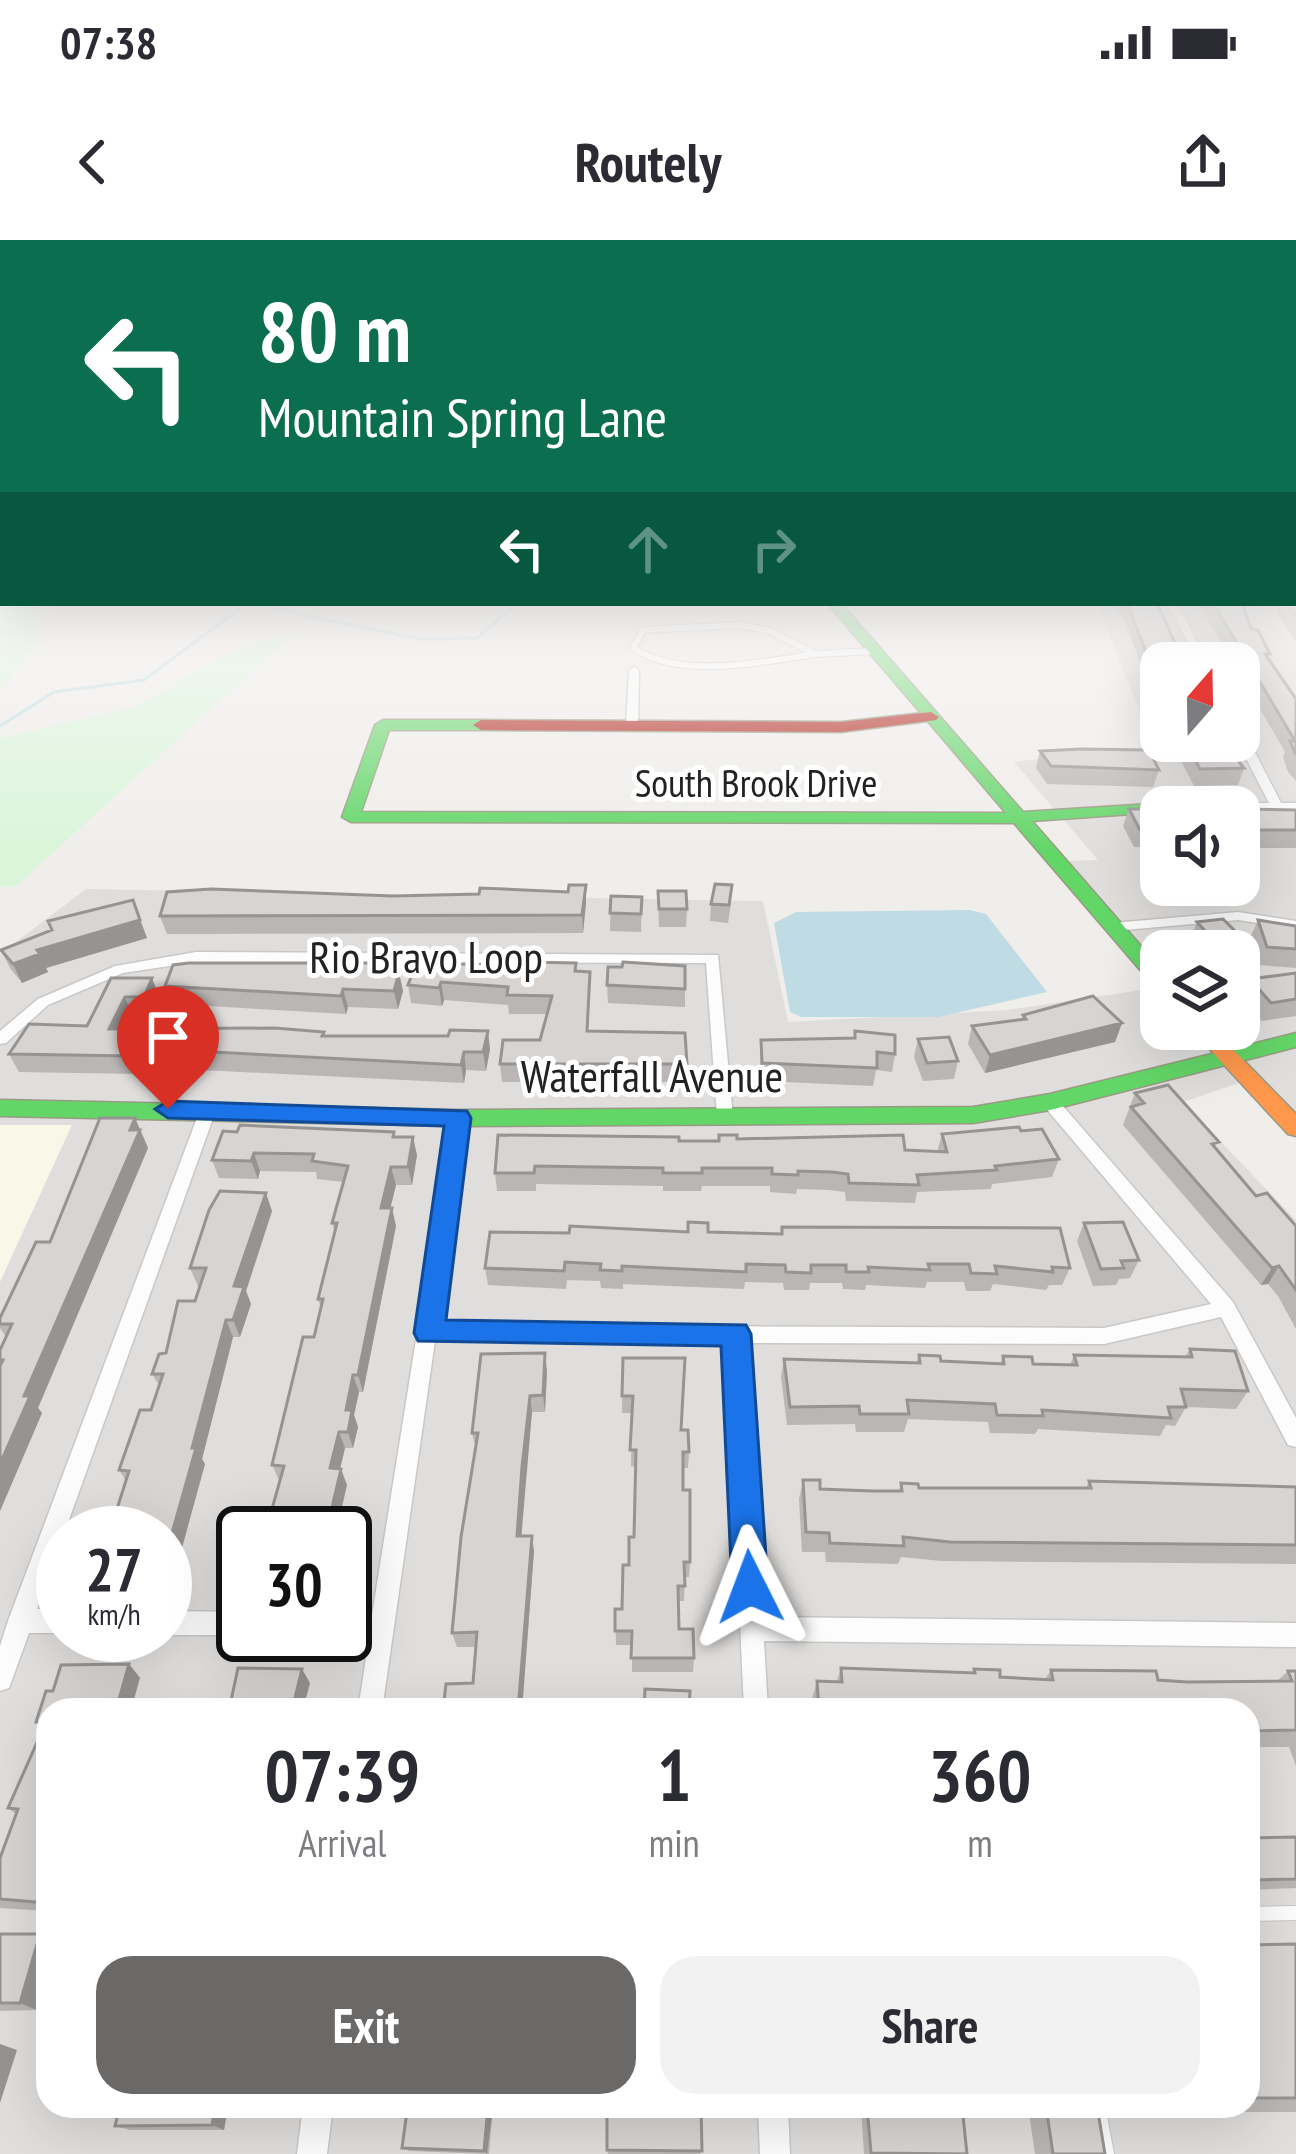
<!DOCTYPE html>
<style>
body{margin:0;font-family:"PT Sans Narrow",sans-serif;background:#f2f2f3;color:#2b2b33;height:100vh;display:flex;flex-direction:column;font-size:45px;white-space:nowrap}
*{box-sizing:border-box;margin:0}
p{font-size:39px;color:#7c7c81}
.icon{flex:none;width:66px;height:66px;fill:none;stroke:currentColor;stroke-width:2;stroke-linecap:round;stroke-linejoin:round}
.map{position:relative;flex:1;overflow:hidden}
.sheet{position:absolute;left:36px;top:1458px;width:1224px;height:420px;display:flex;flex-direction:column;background:#fff;border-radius:36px;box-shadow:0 12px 48px #0002}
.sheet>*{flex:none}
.hud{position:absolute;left:0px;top:0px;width:1296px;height:366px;box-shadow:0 12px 48px #0002;background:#0b6e4f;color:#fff;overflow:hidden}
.needle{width:78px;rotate:20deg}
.controls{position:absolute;left:1140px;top:402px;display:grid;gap:24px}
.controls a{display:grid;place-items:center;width:120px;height:120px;border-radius:24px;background:#fff;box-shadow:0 12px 48px #0002;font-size:60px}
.speed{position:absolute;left:36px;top:1266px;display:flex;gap:24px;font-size:60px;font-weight:700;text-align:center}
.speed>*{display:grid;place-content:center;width:156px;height:156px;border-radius:50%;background:#fff;box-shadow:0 12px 48px #0002;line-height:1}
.speed small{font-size:30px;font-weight:400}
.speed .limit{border:6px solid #111;border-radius:18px;background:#fff;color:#111}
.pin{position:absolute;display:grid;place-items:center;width:102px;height:102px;color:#fff;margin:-123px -51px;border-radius:50% 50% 50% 0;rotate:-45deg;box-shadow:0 0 12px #0007}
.pin .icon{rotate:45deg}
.me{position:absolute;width:132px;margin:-66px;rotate:357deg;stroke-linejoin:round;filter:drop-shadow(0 0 9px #0008)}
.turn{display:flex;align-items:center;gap:42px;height:252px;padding:0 60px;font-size:54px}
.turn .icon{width:156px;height:156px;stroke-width:2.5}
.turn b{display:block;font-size:84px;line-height:102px}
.lanes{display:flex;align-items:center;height:114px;padding:0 60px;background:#0003;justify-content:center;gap:60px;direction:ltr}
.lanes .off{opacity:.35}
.eta{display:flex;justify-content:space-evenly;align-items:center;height:204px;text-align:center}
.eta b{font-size:72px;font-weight:800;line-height:84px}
.primary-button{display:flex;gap:24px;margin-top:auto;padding:24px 60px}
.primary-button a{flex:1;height:138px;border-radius:36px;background:#6a6968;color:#fff;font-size:48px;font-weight:800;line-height:138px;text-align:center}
.primary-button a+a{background:#f2f2f3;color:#2b2b33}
.status{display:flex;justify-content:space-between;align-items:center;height:84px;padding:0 60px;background:#fff;direction:ltr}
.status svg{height:33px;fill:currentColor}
header{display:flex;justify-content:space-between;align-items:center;height:156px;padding:0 60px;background:#fff;font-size:54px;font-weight:800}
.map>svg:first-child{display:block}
.residential{fill:#dfdedc;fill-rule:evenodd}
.education{fill:#f8f7e8}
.park{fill:#daf5da}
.water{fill:#bfdbe3}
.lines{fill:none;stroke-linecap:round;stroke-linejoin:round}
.stream{stroke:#bfdbe3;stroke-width:3}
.lane-far1-casing{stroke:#c9c8c7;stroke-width:8}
.lane-casing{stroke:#c9c8c7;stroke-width:16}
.street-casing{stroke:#c9c8c7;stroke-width:3}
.fast-casing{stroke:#999a82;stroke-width:3}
.slow-casing{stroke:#999a82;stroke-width:3}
.jam-casing{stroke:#999a82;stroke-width:3}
.lane-far1{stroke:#fdfcfc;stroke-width:6}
.lane{stroke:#fdfcfc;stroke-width:14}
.street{fill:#fdfcfc;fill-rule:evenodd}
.fast{fill:#63d668;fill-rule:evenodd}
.slow{fill:#ff974d;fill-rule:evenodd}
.jam{fill:#b3261e;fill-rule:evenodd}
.wall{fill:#b9b6b5}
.shaded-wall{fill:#969493}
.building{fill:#d7d4d2;stroke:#969493;stroke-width:3}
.route{fill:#1a73e8;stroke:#114b97;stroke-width:3}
.labels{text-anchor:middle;stroke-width:10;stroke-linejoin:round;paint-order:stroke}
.far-street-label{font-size:39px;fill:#222;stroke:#fff}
.street-label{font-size:45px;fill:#222;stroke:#fff}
</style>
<div class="status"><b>07:38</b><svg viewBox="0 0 49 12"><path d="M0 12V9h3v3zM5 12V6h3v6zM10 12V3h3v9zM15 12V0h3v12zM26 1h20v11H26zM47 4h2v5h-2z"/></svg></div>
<header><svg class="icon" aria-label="back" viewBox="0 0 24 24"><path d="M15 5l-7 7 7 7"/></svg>Routely<svg class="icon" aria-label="share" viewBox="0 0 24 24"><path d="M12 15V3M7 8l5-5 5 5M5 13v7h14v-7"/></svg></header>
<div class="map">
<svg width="1296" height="1914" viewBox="0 0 1296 1914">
<rect width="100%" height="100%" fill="#f0eeeb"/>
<path class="residential" d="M1296,345V887L1207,789H1239V711H1161V738L1055,621L1098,620L1014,522L1070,515L1157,516L1097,363H1293ZM1161,423H1239V501H1161ZM1161,567H1239V645H1161Z
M86,649L763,661L788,782L1008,770L1161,747V789H1201L1248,840L1183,862L1296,980V1914H0V714ZM63,1293H165V1395H63ZM243,1293H345V1395H243ZM48,1470H1248V1866H48Z"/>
<path class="education" d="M0,885H72L0,1042Z"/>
<path class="park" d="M0,352L3,363H23L40,372L36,407L0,450Z
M298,390L15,647H0V498L132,468L230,413Z"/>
<path class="water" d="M970,670L986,674L1047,752L938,777H801L790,772L774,683L796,672Z"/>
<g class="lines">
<path class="stream" d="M246,363L420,399L477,398L517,363
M0,486L54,452L144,440L247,363"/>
<defs>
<path id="lane-far1" d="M740,385L767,390L815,414C761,422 682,440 633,408L643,390Z
M815,414L875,411"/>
<path id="lane" d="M1248,1674L1296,1673
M1098,1866L1107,1914"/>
<path id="street" d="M1167,363H1177L1208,423H1198Z
M634,427L639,430L638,486L632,490L626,486L629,430Z
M1239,489L1245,493L1281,563H1296V571H1239V567H1233L1239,563H1269L1237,501Z
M1238,672L1296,681V689L1238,680L1113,691L1106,687L1113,683Z
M196,712L718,715L733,877L725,883L717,877L706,723L196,722L123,733L48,765L6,803L0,804V791L38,759L115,726Z
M1050,856L1056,858L1233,1062L1296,1178V1207L1288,1205L1221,1077L1104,1104L746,1103L763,1377L1296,1383V1407L764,1401L768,1470H744L727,1102L435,1101L382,1470H358L369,1398L338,1395H345V1374L372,1375L452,874H464L466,878L437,1085L1104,1088L1211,1064L1044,866L1042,862L1044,858Z
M208,864L216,870L37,1369H63V1393H29L9,1448L0,1451V1406L8,1381L200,870Z
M165,1371L243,1372L245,1395H165Z
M303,1866H333L327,1914H297Z
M758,1866H788L790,1914H760Z"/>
<path id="fast" d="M827,363H841L1023,572L1167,563L1170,567H1161V572L1032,581L1161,729V748L1154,746L1014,583L351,582L342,577L375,485L383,480H481L489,485L481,490H389L361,572L1006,573Z
M1296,793V807L1050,870L973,883L458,886L0,876V860L458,870L973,867L1050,854Z"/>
<path id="slow" d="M1191,789H1213L1296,874V896L1288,894Z"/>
<path id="jam" d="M931,472L939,477L936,480L841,492L481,490L473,485L481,480L841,482Z"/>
</defs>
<use href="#lane-far1" class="lane-far1-casing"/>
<use href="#lane" class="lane-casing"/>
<use href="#street" class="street-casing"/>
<use href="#fast" class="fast-casing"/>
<use href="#slow" class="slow-casing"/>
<use href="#jam" class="jam-casing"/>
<use href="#lane-far1" class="lane-far1"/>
<use href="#lane" class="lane"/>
<use href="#street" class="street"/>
<use href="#fast" class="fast"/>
<use href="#slow" class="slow"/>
<use href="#jam" class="jam"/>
</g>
<path class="wall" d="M1296,345V402L1275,368V363H1293Z
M1113,363H1157L1161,423V482L1127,386Z
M1198,363H1242L1251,389L1270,414L1268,418L1296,459V541L1288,532L1283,517L1285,512L1239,433V423H1233Z
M1171,501H1222L1244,528L1238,545L1194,546Z
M1040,511L1159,530L1153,547L1047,544L1036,528Z
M1129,569H1161V607H1134L1123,586Z
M1239,569L1296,570V608H1239Z
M586,645V663L583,693L167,694L160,676L393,656L568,652Z
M658,651L687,669L686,687H659Z
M611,656L642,657L641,692L610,691Z
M133,660L147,698L46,728L48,732L22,743L10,728L1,710Z
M731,663L728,683L710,681L711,664Z
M1258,680L1296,686V728L1259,725L1250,698Z
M1197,682L1243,699L1238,711H1199L1190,700Z
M383,723L385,733H399L403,751L398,769L348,767L346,774L172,764L165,746Z
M576,723L577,732L590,750L588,791L687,824L686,842H502L500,824L540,800L547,774H509L508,765L444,760L442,766L411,763L408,745L524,727Z
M685,726V767L608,763L607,745Z
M1296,733V776L1262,781L1242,757L1250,739Z
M111,738L159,756L151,775H132L125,789L325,796L490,809L486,831L466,830L464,843L201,830L198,835L19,832L9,814L87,786Z
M1023,775L1122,783L1115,802L985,833L968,804L972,786L1022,779Z
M918,799L958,821L954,839L923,841L914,817Z
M761,800L895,814L892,832L876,830L873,846L760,841Z
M1135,853L1216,909L1256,956L1296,986V1089L1278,1056L1268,1044L1261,1045L1123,885Z
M135,878L148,908L38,1168L42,1173L0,1271V1110L6,1097L0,1088V1078Z
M223,891L395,897L417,915L412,945H396L390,968L396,986L363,1152H359L354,1175L358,1187L353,1208H345L340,1229L347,1245L272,1269L280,1242L272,1225L314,1097L321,1068L318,1059L335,993L332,983L343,942L317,939L316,932L260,931L258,939L219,938L212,920Z
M1021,891L1059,919L1052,937L992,944L991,949L917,952L915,963L846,961L845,952L829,950L797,949L796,954L770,952V946H702L701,951H663V946L536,944V951H497L495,933L679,901H718L737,899L937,912L942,894Z
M272,971L246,1051L251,1064L240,1097H233L202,1219L205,1224L175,1333H165V1293L117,1269L126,1241L119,1230L151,1170L159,1145L152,1134L166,1113L195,1061L200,1046H198L190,1028Z
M1084,983L1139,1020L1130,1038L1119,1039L1116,1045L1093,1046L1077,1001Z
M782,987L1070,1028L1062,1045H1049L1046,1050L993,1044L990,1051H966L964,1042H927L925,1048L866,1045L865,1050L843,1049L842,1043H810L809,1050H784L783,1043L745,1042L744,1049L623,1044V1049L601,1048L600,1041L567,1040L566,1049L488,1045L485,1028L569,993L781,994Z
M1190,1109L1248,1151L1236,1169L1186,1167L1175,1186L1166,1185L1160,1196L1038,1189L1035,1194L990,1193L988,1182L908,1179L904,1192H856L855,1184L787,1185L781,1137L784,1119L916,1123L919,1115L941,1121L1000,1124L1003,1116L1033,1124L1070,1125L1074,1115L1185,1117Z
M623,1118L682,1190L689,1212L688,1228H683V1250L690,1322L689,1337H685L684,1361H678L679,1389L694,1418L693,1432H632V1405H616L615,1369H622L634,1297L636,1227L631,1226L632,1173H622Z
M547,1131L545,1172H532L525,1243L521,1296L534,1311L522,1470H443L473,1443L476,1407H457L452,1393L476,1210L472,1193Z
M803,1240L820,1249L899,1251L901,1243L919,1248H1086L1089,1241L1296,1247V1324L942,1321L901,1317L898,1324L826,1322L825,1312H802L799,1259Z
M129,1424L140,1438L48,1470V1671L0,1668V1618L16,1574L8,1568L43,1488L36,1482L53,1451Z
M841,1428L972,1433L974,1429L1000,1437L1045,1439L1051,1430L1187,1442L1277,1441L1288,1431H1296V1526L1289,1507H1248V1470H813L812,1459L817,1441H837Z
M1296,1597V1648L1248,1650V1598Z
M0,1694H40L48,1699V1730L37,1770L0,1771Z
M1296,1704V1872H1172L1170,1866H1248V1705Z
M228,1866L224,1890H130L115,1886Z
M396,1866H510L493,1867L489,1914L409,1911L402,1908L406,1876L396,1871Z
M861,1866H962L967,1914H864Z
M1028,1866H1097L1105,1914H1035Z
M607,1910L702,1911L700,1914H608Z"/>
<path class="shaded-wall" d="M586,645V663L583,693L582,675Z
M140,680L147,698L46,728L48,732L22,743L13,724L37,710Z
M1243,699L1238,711H1213L1216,703Z
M399,733L403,751L398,769L394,751Z
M152,738L159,756L151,775L144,757Z
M441,742L444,760L442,766L439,748Z
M343,749L348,767L346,774L341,756Z
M125,757L132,775L117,808L109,789Z
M1122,783L1115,802L985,833L990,815Z
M488,791L490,809L486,831L483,812Z
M194,811L201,830L198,835L192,817Z
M464,812L466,830L464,843L461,825Z
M135,878L148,908L38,1168L42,1173L0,1271V1224L24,1156Z
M413,897L417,915L412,945L408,927Z
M254,913L260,931L258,939L251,921Z
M391,927L396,945L386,986L381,968Z
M266,953L272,971L246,1051L251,1064L240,1097L233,1080L234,1046Z
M392,968L396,986L363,1152L358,1135Z
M1279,1026L1268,1044L1261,1045L1272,1028Z
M226,1080L233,1097L202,1219L205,1224L175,1333L165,1318Z
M545,1113L547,1131L545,1172L543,1155Z
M353,1135L359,1152L354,1175L358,1187L353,1208L348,1192L346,1170Z
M530,1156L532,1172L520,1312L517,1296Z
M339,1192L345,1208L336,1245L330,1228Z
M341,1229L347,1245L336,1293H326Z
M532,1296L534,1311L522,1470H518Z
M129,1424L140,1438L131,1470H116Z
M302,1429L310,1443L303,1470H292Z
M40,1694L48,1699V1730L37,1770L20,1763Z
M0,1804L17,1810L0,1863Z
M215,1866H228L224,1890L212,1885Z
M488,1866L493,1867L487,1914L484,1911Z"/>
<path class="building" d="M1293,345H1296V376L1287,363H1293Z
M1127,363H1157L1184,423H1161V451Z
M1213,363H1242L1251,389L1258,390L1270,414H1265L1296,459V515L1290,501H1295Z
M1185,501H1222L1244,528L1200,529Z
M1081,509L1149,510L1159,530L1051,526L1040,511Z
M1129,569H1161V590H1140Z
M1239,569L1296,570V590H1239Z
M715,644L732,645L729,665L711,664Z
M569,645H586L582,675L160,676L167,652L211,649L393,656L479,654L480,648L568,652Z
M658,651H686L687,669H659Z
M611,656L642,657L641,674L610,673Z
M133,660L140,680L37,710L40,714L13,724L1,710L52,690L48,681Z
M1223,679L1243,699L1216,703L1197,682Z
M1258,680L1296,686V709L1267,707Z
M417,722L524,727V722L576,723L575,731L590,732L587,791L685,793L687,824H500L503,800H540L552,756L507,755L508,747L441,742L439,748L408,745Z
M623,722L685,726V749L607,745L608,727H622Z
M189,723H383L380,732L399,733L394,751L343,749L341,756L165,746L173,725Z
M1296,733V759L1271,763L1250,739Z
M111,738H152L144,757H125L109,789L275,788L324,792L322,796H448L450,790L488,791L483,812H464L461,825L194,811L192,817L9,814L29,784L87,786Z
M1093,756L1122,783L990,815L972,786L1026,779L1023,775Z
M855,791L895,795V814L877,812V828L762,823L761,800L855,798Z
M949,797L958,821L927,823L918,799Z
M1168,845L1219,902L1212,904L1256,956L1267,953L1296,986V1050L1279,1026L1272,1028L1131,867L1144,863L1135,853Z
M100,878H135L130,890H140L24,1156H30L0,1224V1126L3,1120H0V1110L12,1084H0V1078L36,1002H50Z
M240,885L394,892L393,897H413L408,927H391L381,968H392L358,1135H353L346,1170H352L348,1192H339L330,1228L341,1229L326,1293H259L264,1269H272L284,1226L272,1225L303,1097H314L323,1059H318L337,983H332L348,926L312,921L314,914L254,913L251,921L212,920L223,891L237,892Z
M1019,887L1021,891L1042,889L1059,919L995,926L997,930L917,935L919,945L849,943L848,934L832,932L798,931V935L772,934V928H702V933H663V928L535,926L534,933H495L498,895L679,897V901H719V895H737V899L903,895L905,910L947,912L942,894Z
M220,951L266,953L234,1046L244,1047L233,1080H226L192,1208H196L165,1318V1293H98L107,1269H117L129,1231L119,1230L140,1170H151L163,1134H152L159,1114L166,1113L178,1061H195L206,1028H190L209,970Z
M688,982L708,983V992L782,994V987L1060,988L1070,1028L1052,1027L1053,1032L995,1026L997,1034L971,1033L969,1024H928L930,1030L868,1027L869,1032H846V1025H811V1033L786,1032L785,1025L746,1024V1032L622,1026V1031L600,1030L601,1024L565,1022L564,1031L485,1028L490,992L569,993L570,986L688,992Z
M1123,982L1139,1020L1121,1021L1124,1028L1101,1029L1084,983Z
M1190,1109L1235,1111L1248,1151L1181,1149L1186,1167H1168L1171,1178L1042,1170L1043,1176L997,1175L995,1164L907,1160L909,1174H860L859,1166L790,1167L784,1119L920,1123L919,1115L940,1116L941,1121L1004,1124L1003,1116L1032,1117L1033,1124L1077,1125L1074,1115L1192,1117Z
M545,1113L543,1155L530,1156L522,1227L517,1296H532L518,1470H443L446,1444L473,1443L477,1392L452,1393L461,1297L478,1193H472L481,1114Z
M623,1118H685L681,1190H688L689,1212H683V1250H690V1322H684L685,1346H678L679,1389H693L694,1418H631L632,1391H615V1369H622L623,1325H629V1297H634L636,1210H630L633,1156H622Z
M803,1240H820V1249L873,1251H902L901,1243L918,1244L919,1248H1091L1089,1241L1296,1247V1305L950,1302L903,1297L904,1306L830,1303L829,1293L806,1292Z
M129,1424L116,1470H48V1663L0,1659V1618L18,1569L8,1568L46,1482H36L46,1451H53L61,1425Z
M238,1428L302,1429L292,1470H229Z
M841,1428L975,1433L974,1429L1000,1430V1437L1053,1440L1051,1430L1156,1431L1158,1440L1187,1442L1292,1441L1288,1431H1296V1490L1248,1491V1470H819L817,1441L842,1442Z
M645,1449L690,1451L689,1470H644Z
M1296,1597V1639L1253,1640L1248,1624V1598Z
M0,1694H40L20,1763H0Z
M1296,1704V1858H1248V1705Z
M120,1866H215L212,1885L115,1886Z
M396,1866H488L484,1911L402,1908L407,1871H396Z
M607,1866H701L702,1911L607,1910Z
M867,1866H962L967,1914L871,1913Z
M1046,1866H1097L1105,1914H1053Z"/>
<linearGradient id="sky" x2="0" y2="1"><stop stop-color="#97c4e6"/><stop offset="0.56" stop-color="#f8f7f6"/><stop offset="1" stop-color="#f8f7f6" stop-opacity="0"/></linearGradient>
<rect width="1296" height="612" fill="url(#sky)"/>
<path class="route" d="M168,861L467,871L471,878L446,1080L746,1085L751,1094L768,1347L762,1359L750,1364L738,1359L732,1347L721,1106L418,1101L414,1093L444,886L168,878L155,869Z"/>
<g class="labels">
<g class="far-street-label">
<text x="756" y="557">South Brook Drive</text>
</g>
<g class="street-label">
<text x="426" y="733">Rio Bravo Loop</text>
<text x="652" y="852">Waterfall Avenue</text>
</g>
</g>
</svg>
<div class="controls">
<a><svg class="needle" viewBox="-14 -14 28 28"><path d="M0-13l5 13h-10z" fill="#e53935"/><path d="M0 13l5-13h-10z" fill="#7c7c81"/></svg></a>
<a><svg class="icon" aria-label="sound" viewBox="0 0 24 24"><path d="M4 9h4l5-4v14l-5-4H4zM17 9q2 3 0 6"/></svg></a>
<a><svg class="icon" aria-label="layers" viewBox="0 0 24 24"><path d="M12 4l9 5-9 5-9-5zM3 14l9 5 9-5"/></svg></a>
</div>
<div class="speed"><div>27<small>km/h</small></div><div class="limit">30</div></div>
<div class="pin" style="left:168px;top:869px;background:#d93025"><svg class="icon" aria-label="arrive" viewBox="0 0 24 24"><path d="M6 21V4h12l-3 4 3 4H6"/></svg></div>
<svg class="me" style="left:750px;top:1347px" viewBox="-20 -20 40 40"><path d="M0-17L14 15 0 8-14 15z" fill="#1a73e8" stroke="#fff" stroke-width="4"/></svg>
<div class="hud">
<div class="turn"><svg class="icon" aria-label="left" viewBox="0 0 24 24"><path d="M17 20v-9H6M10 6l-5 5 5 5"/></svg><div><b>80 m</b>Mountain Spring Lane</div></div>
<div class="lanes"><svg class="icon" aria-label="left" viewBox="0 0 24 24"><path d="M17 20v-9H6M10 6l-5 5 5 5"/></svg><svg class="icon off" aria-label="ahead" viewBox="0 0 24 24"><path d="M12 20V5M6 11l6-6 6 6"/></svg><svg class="icon off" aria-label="right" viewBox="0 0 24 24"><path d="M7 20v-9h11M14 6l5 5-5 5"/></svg></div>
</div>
<section class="sheet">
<div class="eta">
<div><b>07:39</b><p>Arrival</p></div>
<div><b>1</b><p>min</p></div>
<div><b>360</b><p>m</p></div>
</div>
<div class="primary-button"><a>Exit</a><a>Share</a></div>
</section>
</div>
